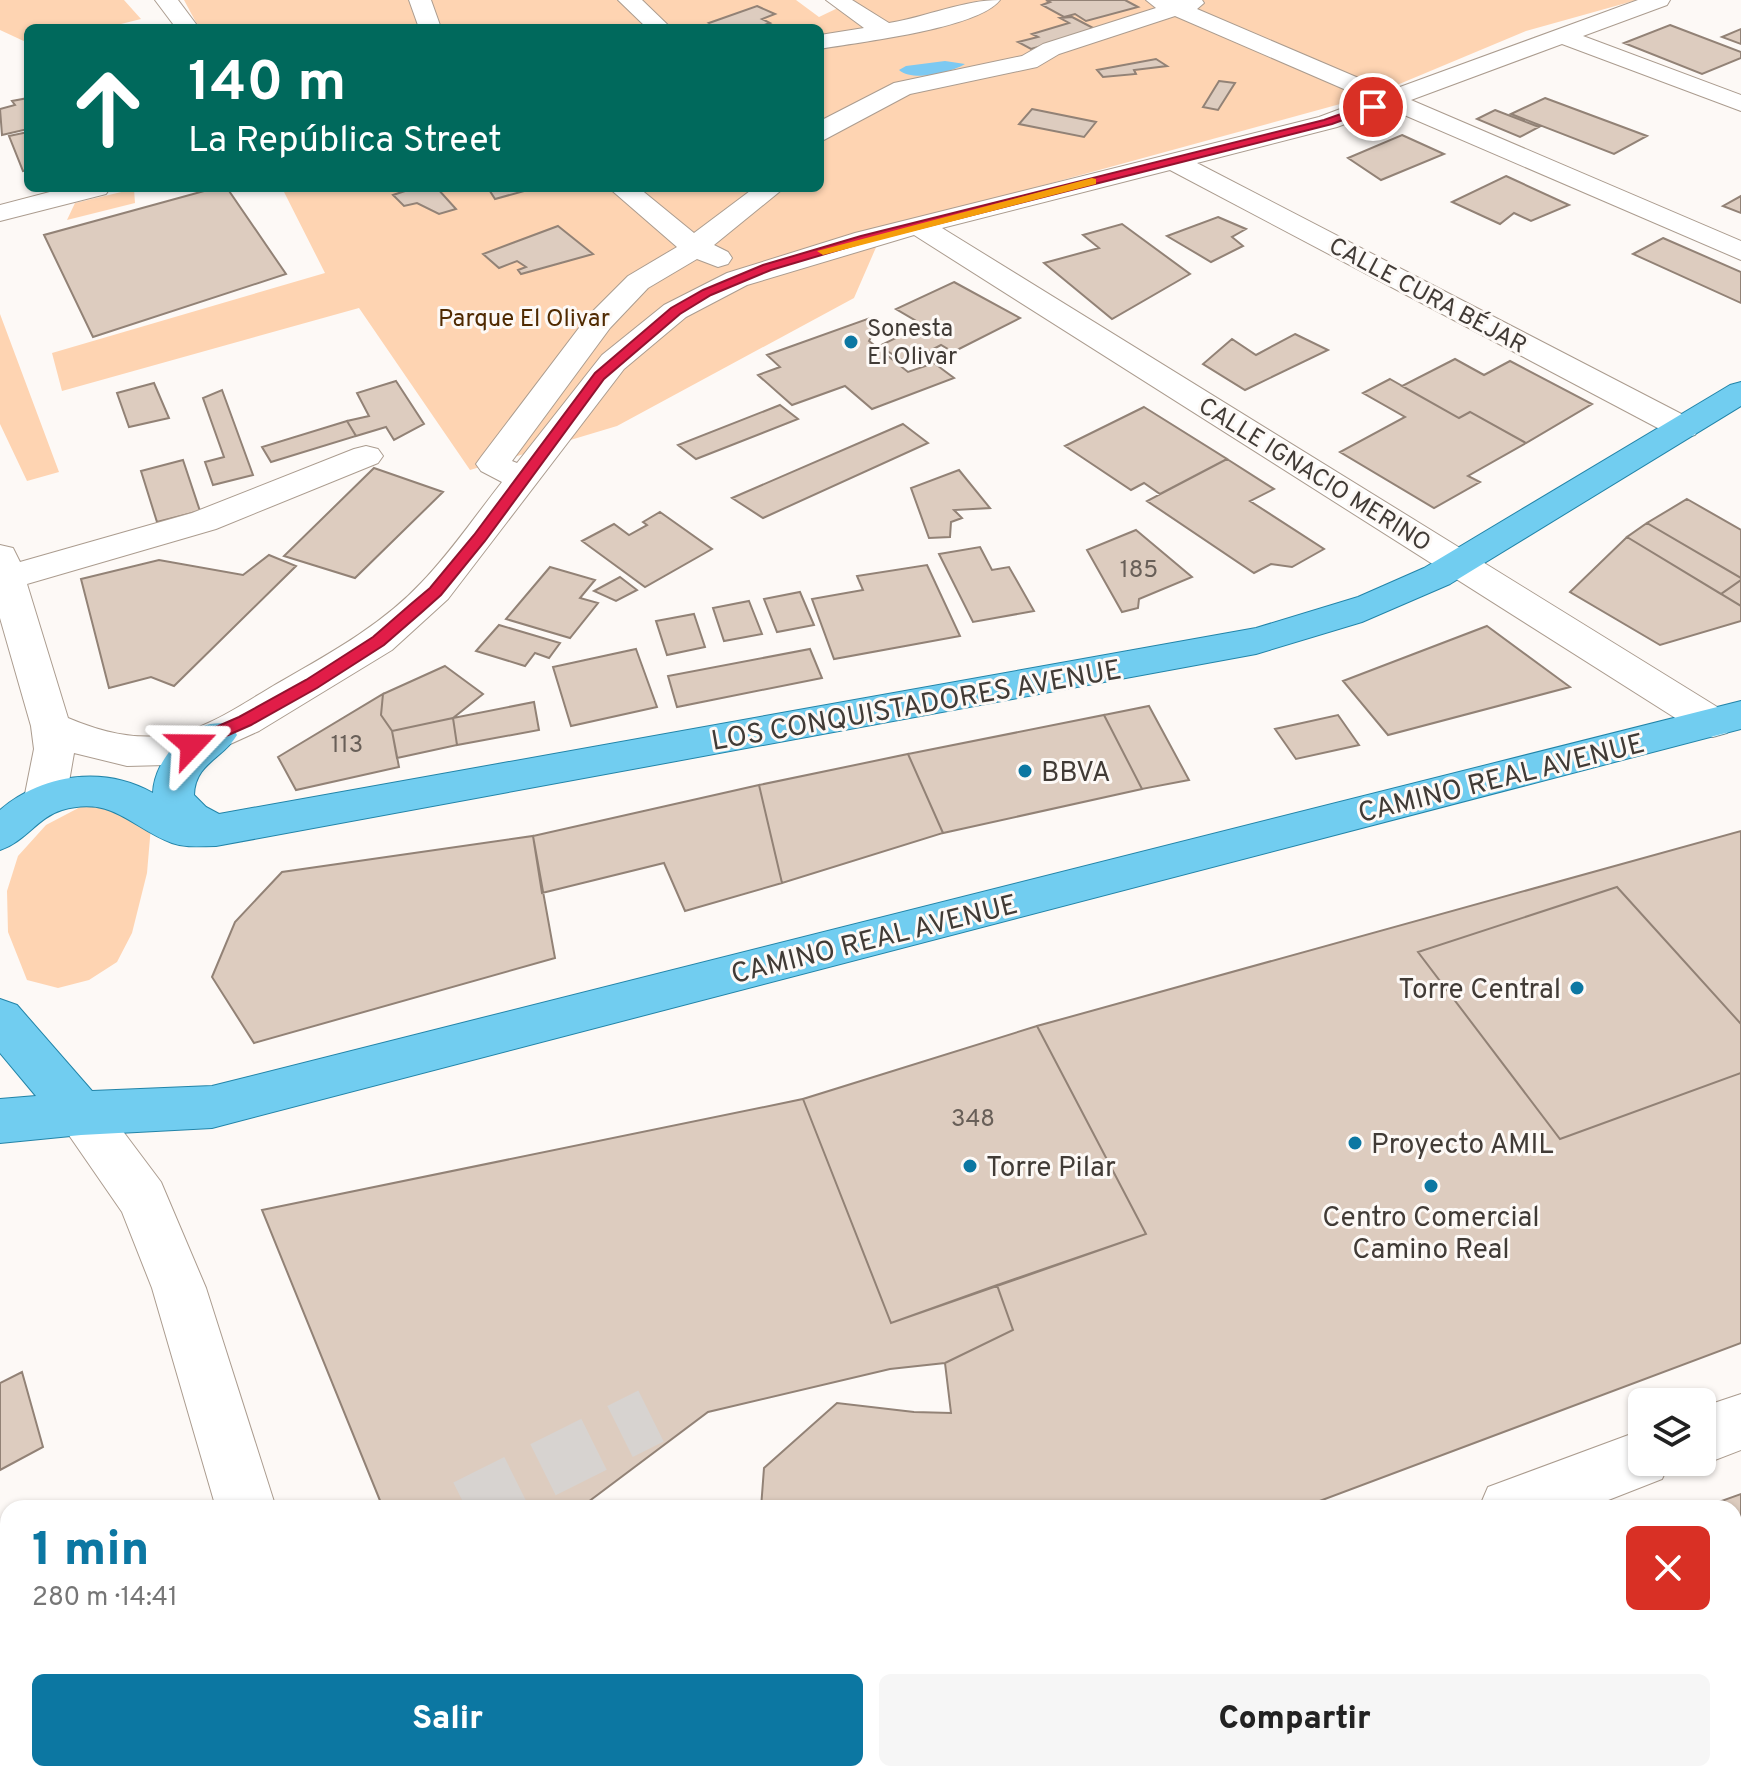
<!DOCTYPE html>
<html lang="es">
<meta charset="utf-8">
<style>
body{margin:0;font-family:Overpass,sans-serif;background:#f6f6f6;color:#222;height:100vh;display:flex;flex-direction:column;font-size:30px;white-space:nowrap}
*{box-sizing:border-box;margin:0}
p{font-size:26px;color:#767676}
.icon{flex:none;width:44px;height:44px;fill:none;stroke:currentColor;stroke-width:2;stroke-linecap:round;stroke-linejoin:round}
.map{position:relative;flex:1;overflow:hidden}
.sheet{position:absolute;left:0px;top:1500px;width:1742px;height:282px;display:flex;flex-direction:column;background:#fff;border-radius:24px 24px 0 0;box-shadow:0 2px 6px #0004}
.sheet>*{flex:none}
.hud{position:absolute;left:24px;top:24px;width:800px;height:168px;border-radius:12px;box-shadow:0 2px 6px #0004;background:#00695c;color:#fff;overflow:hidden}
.fabs{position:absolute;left:1628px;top:1388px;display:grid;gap:16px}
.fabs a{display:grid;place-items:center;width:88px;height:88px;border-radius:12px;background:#fff;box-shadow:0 2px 6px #0004;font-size:40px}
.pin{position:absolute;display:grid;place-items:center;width:68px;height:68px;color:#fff;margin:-34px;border:4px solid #fff;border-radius:50%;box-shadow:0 2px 8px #0007}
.me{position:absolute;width:88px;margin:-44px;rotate:67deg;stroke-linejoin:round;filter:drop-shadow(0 0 6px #0008)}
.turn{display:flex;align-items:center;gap:28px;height:168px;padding:0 32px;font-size:36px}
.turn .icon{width:104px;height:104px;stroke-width:2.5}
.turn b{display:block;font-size:56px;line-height:68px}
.round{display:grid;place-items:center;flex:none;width:84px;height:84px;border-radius:12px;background:#f6f6f6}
.summary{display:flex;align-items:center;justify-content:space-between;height:136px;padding:0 32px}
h1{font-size:48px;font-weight:800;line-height:60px;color:#0c77a2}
.primary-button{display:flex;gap:16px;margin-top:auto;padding:16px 32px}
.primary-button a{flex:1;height:92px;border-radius:12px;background:#0c77a2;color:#fff;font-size:32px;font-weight:800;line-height:92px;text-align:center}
.primary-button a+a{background:#f6f6f6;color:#222}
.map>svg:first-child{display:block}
.green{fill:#fed4b2}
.water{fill:#7cc9f2}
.building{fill:#ddccbf;stroke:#928276;stroke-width:2}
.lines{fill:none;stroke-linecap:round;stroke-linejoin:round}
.minor-tunnel{stroke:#d7d3d0;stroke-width:57;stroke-dasharray:57 29;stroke-linecap:butt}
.minor-casing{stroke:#ab9c8f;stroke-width:2}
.major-casing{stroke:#2284a8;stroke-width:2}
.minor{fill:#fff;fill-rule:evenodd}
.major{fill:#71cdf0;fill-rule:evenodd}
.route{fill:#e11d48;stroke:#92132f;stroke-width:2}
.slow{fill:#f59e0b}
.poi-dot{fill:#0c77a2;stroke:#fdf9f6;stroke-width:3}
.labels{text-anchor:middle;stroke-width:6;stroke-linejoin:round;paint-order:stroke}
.far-street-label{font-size:24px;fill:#413b36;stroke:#fdf9f6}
.far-park-label{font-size:24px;fill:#502a01;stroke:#fdf9f6}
.far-poi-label{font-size:24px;fill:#413b36;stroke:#fdf9f6;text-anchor:start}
.number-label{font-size:24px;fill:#685f58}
.street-label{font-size:28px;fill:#413b36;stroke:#fdf9f6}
.poi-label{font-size:28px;fill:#413b36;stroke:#fdf9f6;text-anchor:start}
</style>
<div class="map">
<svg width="1741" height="1781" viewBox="0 0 1741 1781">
<rect width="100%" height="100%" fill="#fdf9f6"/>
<path class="green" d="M0,0H124L141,19L105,28H28V43L0,30Z
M184,0H796L819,17L842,6L844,0H1637L1526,31L1373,95L884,229L854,298L617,426L470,470L359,308L62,391L52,353L325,273L282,188H820V28H199Z
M134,189L135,203L67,220L75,203Z
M0,314L59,472L27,481L0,424Z
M86,804L132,806L151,826L147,873L132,933L117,962L89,980L58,988L27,980L8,932L7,891L18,856L46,825Z"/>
<path class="water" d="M945,61L965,64C950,73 913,82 899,70L906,66Z"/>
<path class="building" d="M1046,0H1125L1138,7L1086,21L1075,14L1064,17L1042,5L1050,2Z
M757,6L775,14L762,19L770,23L756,28L742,25L719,28L709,23Z
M1072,17L1097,30L1031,49L1018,42L1038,37L1032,34L1069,23L1060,18Z
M1670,25L1741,52V58L1702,74L1624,43Z
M1741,29V44L1722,37Z
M1156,59L1167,66L1134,70L1136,74L1103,77L1097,70Z
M1219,81L1235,83L1218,110L1203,107Z
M28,98V129L2,135L0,109L15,105L12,101Z
M1545,98L1647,136L1614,154L1511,114Z
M1032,109L1096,122L1084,137L1019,124Z
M1495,110L1539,127L1520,137L1477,119Z
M28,132V170L23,171L9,136Z
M1402,135L1444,154L1381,180L1348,158Z
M1506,176L1569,205L1531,221L1514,213L1500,224L1452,202Z
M215,188H227L286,274L93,337L44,235Z
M414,188H437L456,209L439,214L417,203L404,206L393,195Z
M488,188H535L495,199Z
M1741,196V213L1723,206Z
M1218,217L1246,229L1232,237L1243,246L1211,262L1167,236Z
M1122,224L1190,274L1112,319L1044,263L1099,248L1083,235Z
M558,226L593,254L521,274L518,270L526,267L517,261L499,268L483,254Z
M1663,238L1741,272V303L1633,254Z
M954,282L1020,318L953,352L941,345L907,363L879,346L923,325L896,309Z
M870,318L878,324L869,341L908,372L934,363L954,378L872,409L845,386L792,405L758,375L780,367L767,355Z
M1295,334L1328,350L1245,390L1203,364L1232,339L1256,355Z
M1455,359L1484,375L1510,361L1592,404L1526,443L1470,412L1459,418L1402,386Z
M1390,379L1459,418L1470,412L1526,443L1468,476L1480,482L1434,508L1340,452L1405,417L1363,393Z
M396,381L424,424L394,440L386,427L356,436L347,421L369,416L357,393Z
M154,383L169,418L129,427L117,393Z
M222,390L253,475L213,485L205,462L224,457L203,398Z
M780,405L798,419L696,459L678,445Z
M1144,407L1227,459L1160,494L1144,483L1131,490L1065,446Z
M347,421L356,436L271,462L262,447Z
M903,424L928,443L763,518L732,498Z
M1227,459L1274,489L1250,501L1324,549L1292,567L1271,564L1254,573L1147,501Z
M183,460L200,511L157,522L141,471Z
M374,468L443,492L355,578L284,556Z
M959,470L990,508L954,510L962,518L951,522L950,537L929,538L911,488Z
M1687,499L1741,530V578L1647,523Z
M660,512L712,549L645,587L582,541L614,524L629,535L647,525L643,522Z
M1647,523L1741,578V580L1721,594L1627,537Z
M1136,530L1192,577L1139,599L1138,608L1122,612L1087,550Z
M1627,537L1741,606V621L1660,645L1570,592Z
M980,547L992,570L1009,567L1034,611L973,622L939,554Z
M269,555L296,566L174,686L151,677L109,688L81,579L159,560L243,575Z
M927,565L960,636L834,659L812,599L863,590L857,576Z
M550,567L595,580L580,598L598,603L570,638L506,619Z
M620,577L637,590L616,601L594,591Z
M1741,580V606L1721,594Z
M800,592L814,625L777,632L764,599Z
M749,601L762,634L724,641L713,608Z
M694,614L705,647L667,655L656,621Z
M499,625L560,643L549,658L535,653L525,666L476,651Z
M1487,626L1570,687L1388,735L1343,681Z
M636,649L657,707L571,726L553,667Z
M810,649L822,678L677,707L668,676Z
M445,666L483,694L453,718L392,731L381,715L383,694Z
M383,694L381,715L392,731L399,767L296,790L278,757Z
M534,702L539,730L457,745L453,718Z
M1149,706L1189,780L1142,789L1104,715Z
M1104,715L1142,789L943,833L908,754Z
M1338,715L1359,745L1296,759L1275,729Z
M453,718L457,745L397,758L392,731Z
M908,754L943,833L782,883L759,785Z
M759,785L782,883L685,911L664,863L542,893L533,836Z
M1741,831V1024L1617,887L1418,952L1560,1139L1741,1073V1343L1301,1508H761L764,1468L837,1403L914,1412L951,1413L945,1363L1013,1330L997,1285L1146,1234L1037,1026Z
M533,836L555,958L254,1043L212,977L235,922L282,872Z
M1617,887L1741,1024V1073L1560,1139L1418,952Z
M1037,1026L1146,1234L891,1323L803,1099Z
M803,1099L891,1323L997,1285L1013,1330L945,1363L890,1369L708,1412L580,1508H383L262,1210Z
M22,1372L43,1447L0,1470V1383Z
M1741,1494V1781H1737L1733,1774L1734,1508H1702Z
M8,1688V1774H170L172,1781H0V1692Z
M623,1774H849L852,1781H611Z
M1170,1774H1358L1361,1781H1173Z
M1358,1774H1573L1577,1781H1361Z"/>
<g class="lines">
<path class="minor-tunnel" d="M466,1508L651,1416"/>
<defs>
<path id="minor" d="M155,0H178L199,28H176Z
M409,0H431L441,28H419Z
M618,0H642L671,28H647Z
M826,0H852L889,23C926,17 963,0 1000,0C978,29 858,42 820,49V35L864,28Z
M1146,0H1202L1204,3L1197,9L1389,91L1638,0H1670L1667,5L1583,36L1741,95V111L1562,44L1411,100L1741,241V260L1388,108L1337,127L1197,163L1695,421L1699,428L1695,435L1683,438L1671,435L1170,170L942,228L1727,713L1733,723L1727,733L1713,737L1699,733L914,235L747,285L686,317L624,369L448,599L392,650L259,731L206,755L166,765L127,766L74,753L66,799L60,810L45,814L30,810L24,799L34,749L31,726L0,618V545L13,548L20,562L192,513L354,449L366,446L378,449L383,456L378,463L216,529L27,584L68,718C101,732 133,740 169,735C206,730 241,705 273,686C325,656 380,627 422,582C451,552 476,515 502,482L481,471L476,464L481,457L588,316L628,276L677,247L609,188H639L694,233L754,188H784L714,245L728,252L732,258L728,264L718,267L697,259L648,288L610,328L512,461L517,463L602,355L664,305L727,273L855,233L1319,117L1367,99L1175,16L1059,54L1037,67L910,94L820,142V121L894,83L1022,56L1043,44L1156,8Z
M65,188H110L106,194L0,221V205Z
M81,1091L98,1098L161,1182L206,1288L276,1508H216L152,1288L122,1212L64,1128L56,1113L64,1098Z
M1741,1394V1450L1702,1465L1696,1462H1702V1407Z
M1642,1430V1462H1670L1662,1479L1588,1508H1479L1488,1487Z
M290,1774H356L358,1781H292Z
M1026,1774H1092L1095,1781H1029Z"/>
<path id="major" d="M1741,382V406L1450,584L1362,622L1256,654L216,846C201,846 186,848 172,843C131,828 113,795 62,810C38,817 25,842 0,850V810C42,774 103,765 153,793C154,757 195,714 231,725L237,735C223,759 195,763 194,795L206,807L219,814L1256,628L1358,597L1424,568L1730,385Z
M1741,701V729L212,1128L81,1135L0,1143V1099L36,1096L0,1053V999L17,1005L92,1091L212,1086Z"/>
</defs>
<use href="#minor" class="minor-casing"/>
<use href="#major" class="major-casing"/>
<use href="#minor" class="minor"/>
<use href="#major" class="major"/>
</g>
<path class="route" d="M1369,104L1378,107L1332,124L869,241L771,270L711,295L680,314L604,379L485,541L441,595L422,612L384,645L317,688L251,725L192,751L184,745L186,740L239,717L306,680L373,637L411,604L430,588L474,535L595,373L671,308L703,290L763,265L861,236L1324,120Z"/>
<path class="slow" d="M1092,178L1096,179V184L823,255L817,251Z"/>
<g class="poi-dot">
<circle cx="851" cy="342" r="8"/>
<circle cx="1025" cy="771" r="8"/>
<circle cx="1577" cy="988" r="8"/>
<circle cx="1355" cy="1143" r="8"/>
<circle cx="970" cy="1166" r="8"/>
<circle cx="1431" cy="1186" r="8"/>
</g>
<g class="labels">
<g class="far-street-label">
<text transform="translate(1428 295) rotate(28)" y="8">CALLE CURA BÉJAR</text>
<text transform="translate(1315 474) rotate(32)" y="8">CALLE IGNACIO MERINO</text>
</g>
<g class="far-park-label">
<text x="524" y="326">Parque El Olivar</text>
</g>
<g class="far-poi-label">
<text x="867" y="336">Sonesta<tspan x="867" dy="28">El Olivar</tspan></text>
</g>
<g class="number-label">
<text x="1139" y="577">185</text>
<text x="347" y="752">113</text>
<text x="973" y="1126">348</text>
</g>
<g class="street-label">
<text transform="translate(916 704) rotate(-10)" y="10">LOS CONQUISTADORES AVENUE</text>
<text transform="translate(1501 777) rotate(-14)" y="10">CAMINO REAL AVENUE</text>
<text transform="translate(874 938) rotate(-14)" y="10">CAMINO REAL AVENUE</text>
</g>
<g class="poi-label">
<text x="1041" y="781">BBVA</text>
<text x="1561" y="998" text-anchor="end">Torre Central</text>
<text x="1371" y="1153">Proyecto AMIL</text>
<text x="986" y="1176">Torre Pilar</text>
<text x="1431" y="1226" text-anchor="middle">Centro Comercial<tspan x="1431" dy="32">Camino Real</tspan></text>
</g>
</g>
</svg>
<div class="fabs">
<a><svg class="icon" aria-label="layers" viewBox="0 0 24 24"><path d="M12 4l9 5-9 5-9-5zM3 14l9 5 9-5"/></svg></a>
</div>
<div class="pin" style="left:1373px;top:107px;background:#d93025"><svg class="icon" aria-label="arrive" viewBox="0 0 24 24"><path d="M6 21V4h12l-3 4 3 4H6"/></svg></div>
<svg class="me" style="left:192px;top:745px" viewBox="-20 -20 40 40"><path d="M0-17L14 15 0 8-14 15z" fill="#e11d48" stroke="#fff" stroke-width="4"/></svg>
<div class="hud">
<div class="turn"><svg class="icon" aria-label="ahead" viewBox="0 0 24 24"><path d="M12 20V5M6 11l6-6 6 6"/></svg><div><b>140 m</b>La República Street</div></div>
</div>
<section class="sheet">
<div class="summary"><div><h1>1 min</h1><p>280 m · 14:41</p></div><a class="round" style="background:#d93025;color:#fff"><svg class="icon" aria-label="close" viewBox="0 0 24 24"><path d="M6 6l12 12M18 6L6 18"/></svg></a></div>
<div class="primary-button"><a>Salir</a><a>Compartir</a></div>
</section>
</div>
